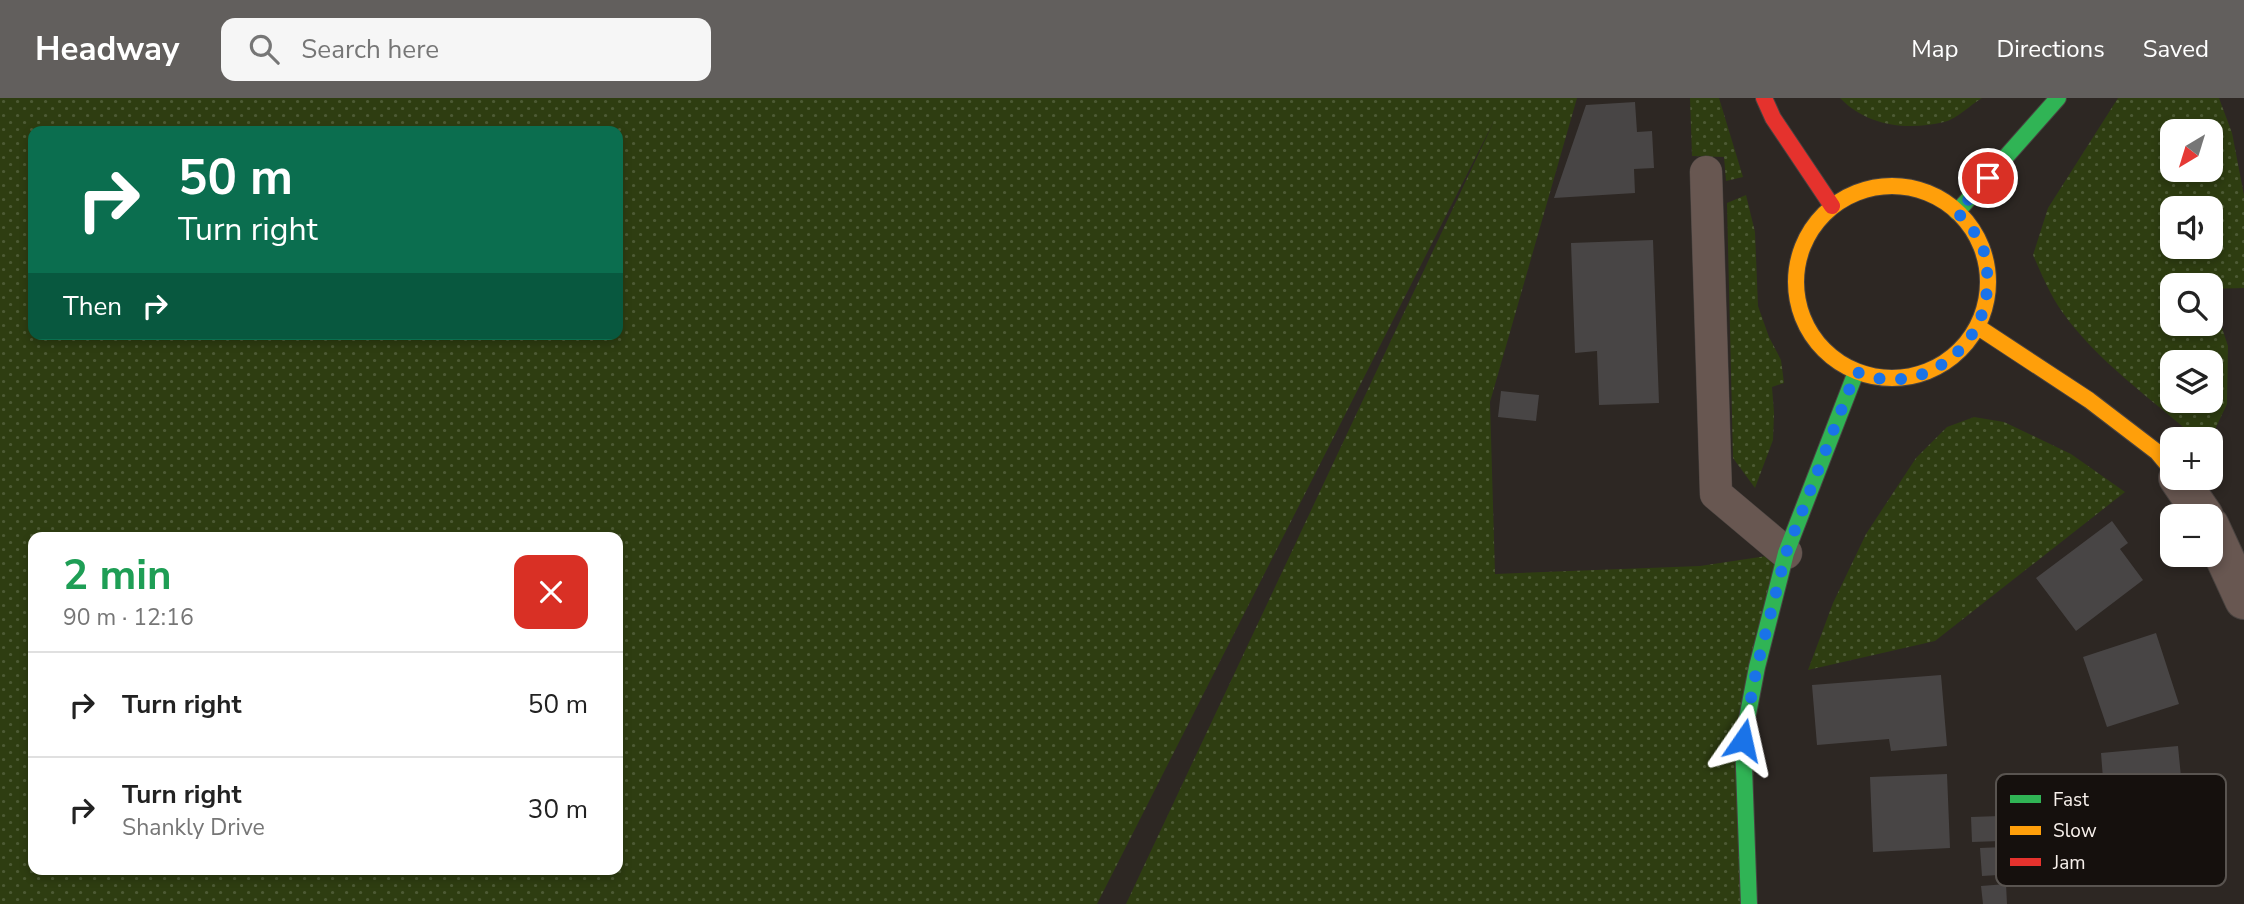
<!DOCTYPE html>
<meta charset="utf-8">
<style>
body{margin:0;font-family:"Nunito Sans",sans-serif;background:#f6f6f6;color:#222;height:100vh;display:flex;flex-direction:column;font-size:26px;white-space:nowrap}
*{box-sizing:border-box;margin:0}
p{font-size:23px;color:#767676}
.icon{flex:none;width:38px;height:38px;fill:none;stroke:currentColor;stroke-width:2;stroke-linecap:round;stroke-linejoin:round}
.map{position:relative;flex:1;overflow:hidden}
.details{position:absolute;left:28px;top:434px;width:595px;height:343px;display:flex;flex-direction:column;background:#fff;border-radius:14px;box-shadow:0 4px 10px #0003}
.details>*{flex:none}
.top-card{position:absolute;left:28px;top:28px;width:595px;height:214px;border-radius:14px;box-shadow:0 4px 10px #0003;background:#0b6e4f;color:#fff;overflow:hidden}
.needle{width:46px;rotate:218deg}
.buttons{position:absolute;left:2160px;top:21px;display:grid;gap:14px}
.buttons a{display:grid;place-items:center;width:63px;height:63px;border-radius:14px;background:#fff;box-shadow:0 4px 10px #0003;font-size:35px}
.pin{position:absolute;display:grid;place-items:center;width:60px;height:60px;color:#fff;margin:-30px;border:4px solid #fff;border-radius:50%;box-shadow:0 2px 7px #0007}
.me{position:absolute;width:77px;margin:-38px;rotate:11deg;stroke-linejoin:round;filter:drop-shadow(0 0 5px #0008)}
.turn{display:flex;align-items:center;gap:24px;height:147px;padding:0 35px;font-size:32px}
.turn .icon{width:91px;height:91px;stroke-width:2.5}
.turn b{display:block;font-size:49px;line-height:60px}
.then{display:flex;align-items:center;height:66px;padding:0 35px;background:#0003;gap:14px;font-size:26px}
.round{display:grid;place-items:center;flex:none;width:74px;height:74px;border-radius:14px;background:#f6f6f6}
.summary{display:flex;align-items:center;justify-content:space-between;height:119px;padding:0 35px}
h1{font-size:42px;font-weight:700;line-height:52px;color:#1e9e55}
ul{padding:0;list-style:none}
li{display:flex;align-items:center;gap:21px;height:105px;padding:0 35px;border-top:2px solid #e0e0e0}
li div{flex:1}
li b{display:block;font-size:26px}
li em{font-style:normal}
header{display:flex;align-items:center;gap:42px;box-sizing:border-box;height:98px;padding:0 35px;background:#625f5d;color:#fff}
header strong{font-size:33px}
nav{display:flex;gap:38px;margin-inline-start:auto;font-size:24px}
.search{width:490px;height:63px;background:#f6f6f6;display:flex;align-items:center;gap:18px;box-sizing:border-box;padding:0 24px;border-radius:14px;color:#767676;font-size:26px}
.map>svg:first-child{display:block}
.grass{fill:url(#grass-dots);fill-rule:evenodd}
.building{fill:#484545}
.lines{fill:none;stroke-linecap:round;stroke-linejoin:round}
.lane-casing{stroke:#494340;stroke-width:33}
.street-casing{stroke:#494340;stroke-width:40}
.fast-casing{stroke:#494340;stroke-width:18}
.slow-casing{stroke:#494340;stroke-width:18}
.jam-casing{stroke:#494340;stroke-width:18}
.lane{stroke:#685751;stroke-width:32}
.street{stroke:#685751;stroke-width:38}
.fast{stroke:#30b455;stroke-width:16}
.slow{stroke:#ff9f0a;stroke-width:16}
.jam{stroke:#e5322d;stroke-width:16}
.route{stroke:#1a73e8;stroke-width:12;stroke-dasharray:0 21.6}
.key{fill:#15100d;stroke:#595450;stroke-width:2}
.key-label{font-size:19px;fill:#f8f1ec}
</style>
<header>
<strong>Headway</strong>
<div class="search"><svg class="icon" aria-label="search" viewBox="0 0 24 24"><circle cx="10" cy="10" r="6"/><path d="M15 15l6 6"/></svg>Search here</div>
<nav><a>Map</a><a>Directions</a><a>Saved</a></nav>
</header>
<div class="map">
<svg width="2244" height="806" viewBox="0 0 2244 806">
<defs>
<pattern id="grass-dots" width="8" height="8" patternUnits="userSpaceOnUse" patternTransform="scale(1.75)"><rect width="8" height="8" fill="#2e3d11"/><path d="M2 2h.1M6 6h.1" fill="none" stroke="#4d5a34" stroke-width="1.8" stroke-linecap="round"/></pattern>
</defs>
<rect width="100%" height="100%" fill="#2d2723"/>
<path class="grass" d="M0,0H1577L1490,304L1495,476L1700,468L1786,455L1757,569L1749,806H1126L1495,21L1097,806H0ZM33,33H618V236H33ZM33,439H618V772H33Z
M1690,0H1719L1743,79L1726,83L1724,59L1692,58Z
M1840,0H1982C1970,7 1957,21 1944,24C1907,33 1867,28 1840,0Z
M2118,0H2219L2232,35L2244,97V190L2210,191V187H2172V226H2210V194L2228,248L2227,306L2210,342L2197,341C2153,302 2097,263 2063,215C2050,197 2042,177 2033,157L2048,110ZM2210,33V72H2172V33ZM2210,110V149H2172V110ZM2210,264V303H2172V264Z
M1746,97L1755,134L1758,208L1769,239L1781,262L1784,285L1772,289L1774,315L1773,342L1755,390L1733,360L1727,105Z
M1974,319L2004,324L2071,356L2125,394L1935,543L1808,572L1833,505L1866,436L1916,360L1947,329Z"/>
<path class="building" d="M1635,4L1637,34L1652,33L1654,70L1634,71L1635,95L1554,100L1586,7Z
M1653,142L1659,305L1599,307L1597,253L1575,255L1571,145Z
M1501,293L1539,297L1536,323L1498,319Z
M2112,423L2128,445L2120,451L2143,482L2076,533L2036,480Z
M2156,535L2179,606L2107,629L2083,559Z
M1941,577L1947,648L1891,653L1889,641L1817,647L1812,587Z
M2178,648L2188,751L2109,758L2101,655Z
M1947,676L1950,750L1873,754L1870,679Z
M2000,718L2001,743L1972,744L1971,719Z
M2029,748L2031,775L1982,778L1980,750Z
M2006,786L2007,806H1983L1981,788Z"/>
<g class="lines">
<defs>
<path id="lane" d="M1706,74L1716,396L1786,455"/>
<path id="street" d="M2178,380L2204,418
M2210,428L2244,502"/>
<path id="fast" d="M1957,114L2058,0
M1749,806L1743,642L1757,569L1786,455L1856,274"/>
<path id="slow" d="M1796 184a96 96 0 1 1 192 0a96 96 0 1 1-192 0Z
M1978,229L2089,302L2157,354L2172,372"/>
<path id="jam" d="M1764,0L1773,20L1832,108"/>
</defs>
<use href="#lane" class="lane-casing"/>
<use href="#street" class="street-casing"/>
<use href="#fast" class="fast-casing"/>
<use href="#slow" class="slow-casing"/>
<use href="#jam" class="jam-casing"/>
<use href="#lane" class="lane"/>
<use href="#street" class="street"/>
<use href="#fast" class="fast"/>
<use href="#slow" class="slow"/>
<use href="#jam" class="jam"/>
</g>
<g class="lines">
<path class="route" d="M1743,642L1757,569L1786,455L1856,274C1865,276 1874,280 1883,281C1937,287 1987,240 1987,187C1988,171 1986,153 1978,140C1972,130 1964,122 1957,114L1988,80"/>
</g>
<rect x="1996" y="676" width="230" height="112" rx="10" class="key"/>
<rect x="2010" y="697" width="31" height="8" fill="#30b455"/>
<rect x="2010" y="728" width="31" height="9" fill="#ff9f0a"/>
<rect x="2010" y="760" width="31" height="8" fill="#e5322d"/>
<g class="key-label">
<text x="2053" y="708">Fast</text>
<text x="2053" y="739">Slow</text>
<text x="2053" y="771">Jam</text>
</g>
</svg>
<div class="buttons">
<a><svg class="needle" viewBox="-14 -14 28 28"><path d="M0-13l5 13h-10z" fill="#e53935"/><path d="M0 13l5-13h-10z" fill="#767676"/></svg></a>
<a><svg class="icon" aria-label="sound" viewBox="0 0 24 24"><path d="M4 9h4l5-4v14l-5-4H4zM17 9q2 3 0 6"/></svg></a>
<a><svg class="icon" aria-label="search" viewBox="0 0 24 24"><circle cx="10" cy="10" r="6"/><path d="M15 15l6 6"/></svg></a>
<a><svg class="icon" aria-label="layers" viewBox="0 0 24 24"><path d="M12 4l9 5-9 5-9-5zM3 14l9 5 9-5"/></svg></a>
<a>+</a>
<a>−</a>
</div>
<div class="pin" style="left:1988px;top:80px;background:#d93025"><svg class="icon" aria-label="arrive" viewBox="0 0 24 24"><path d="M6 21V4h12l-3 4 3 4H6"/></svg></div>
<svg class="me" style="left:1743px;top:642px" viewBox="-20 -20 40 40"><path d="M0-17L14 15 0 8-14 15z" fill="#1a73e8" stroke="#fff" stroke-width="4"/></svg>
<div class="top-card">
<div class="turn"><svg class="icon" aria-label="right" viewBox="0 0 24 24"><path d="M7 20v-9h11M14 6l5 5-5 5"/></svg><div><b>50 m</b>Turn right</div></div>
<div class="then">Then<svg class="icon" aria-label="right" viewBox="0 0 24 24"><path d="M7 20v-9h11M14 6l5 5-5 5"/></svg></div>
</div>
<section class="details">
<div class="summary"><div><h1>2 min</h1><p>90 m · 12:16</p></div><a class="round" style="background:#d93025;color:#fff"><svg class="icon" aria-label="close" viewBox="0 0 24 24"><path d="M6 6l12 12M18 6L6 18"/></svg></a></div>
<ul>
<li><svg class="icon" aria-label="right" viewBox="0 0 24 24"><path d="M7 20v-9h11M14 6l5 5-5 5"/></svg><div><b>Turn right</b></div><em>50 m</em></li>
<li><svg class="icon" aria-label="right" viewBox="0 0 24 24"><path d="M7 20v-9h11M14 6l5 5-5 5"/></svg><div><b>Turn right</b><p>Shankly Drive</p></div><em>30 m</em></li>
</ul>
</section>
</div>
